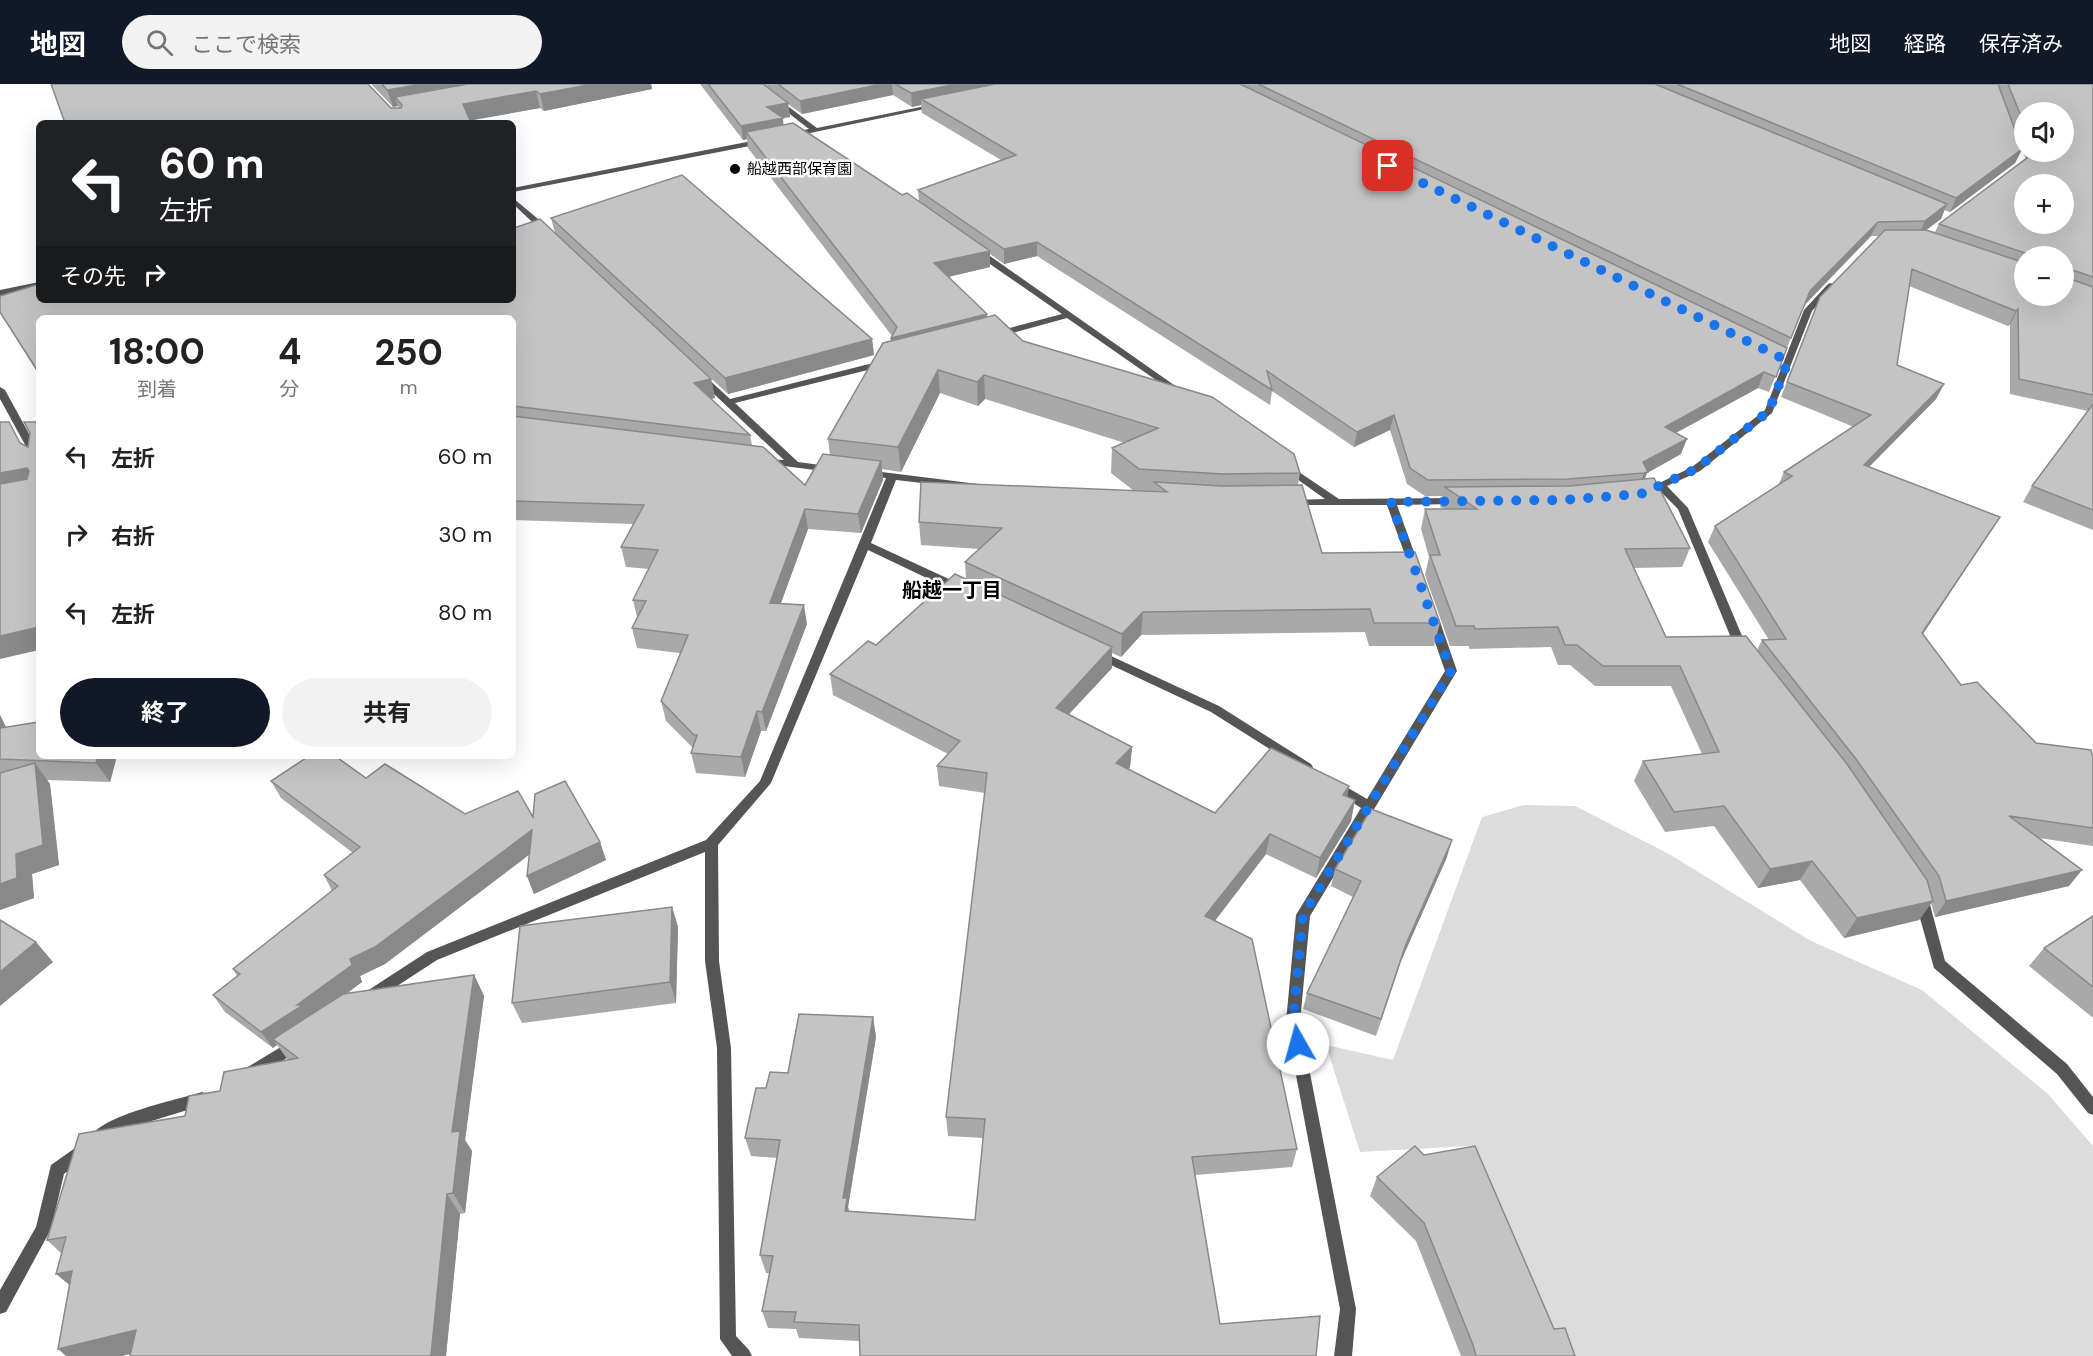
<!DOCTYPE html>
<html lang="ja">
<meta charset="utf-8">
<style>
body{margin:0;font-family:"DM Sans","Noto Sans JP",sans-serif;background:#f2f2f2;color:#222;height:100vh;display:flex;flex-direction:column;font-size:22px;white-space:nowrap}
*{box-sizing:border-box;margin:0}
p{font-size:20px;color:#767676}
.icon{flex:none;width:33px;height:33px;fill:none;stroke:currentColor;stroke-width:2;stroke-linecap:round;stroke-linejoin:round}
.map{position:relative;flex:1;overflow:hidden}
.drawer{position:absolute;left:36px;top:231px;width:480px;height:444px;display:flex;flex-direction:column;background:#fff;border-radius:9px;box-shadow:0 6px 24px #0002}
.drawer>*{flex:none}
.hud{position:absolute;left:36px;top:36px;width:480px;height:183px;border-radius:9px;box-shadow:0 6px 24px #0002;background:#202124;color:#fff;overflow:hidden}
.fabs{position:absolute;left:2014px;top:18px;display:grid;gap:12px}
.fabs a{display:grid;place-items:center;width:60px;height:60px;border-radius:50%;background:#fff;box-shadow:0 6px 24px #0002;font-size:30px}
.pin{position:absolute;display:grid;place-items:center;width:51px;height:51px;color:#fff;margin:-26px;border-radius:12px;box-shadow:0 3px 9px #0006}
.me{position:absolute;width:66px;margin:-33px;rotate:353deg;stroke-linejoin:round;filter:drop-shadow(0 0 4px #0008)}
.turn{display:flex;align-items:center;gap:21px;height:126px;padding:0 24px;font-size:27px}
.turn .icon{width:78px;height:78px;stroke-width:2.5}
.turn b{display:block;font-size:42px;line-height:51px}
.then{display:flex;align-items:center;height:57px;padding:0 24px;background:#0003;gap:12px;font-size:22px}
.eta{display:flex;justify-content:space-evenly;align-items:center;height:102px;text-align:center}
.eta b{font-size:36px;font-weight:700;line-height:42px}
.cta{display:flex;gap:12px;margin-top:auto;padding:12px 24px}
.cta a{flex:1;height:69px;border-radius:36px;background:#111827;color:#fff;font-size:24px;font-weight:700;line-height:69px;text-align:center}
.cta a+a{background:#f2f2f2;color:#222}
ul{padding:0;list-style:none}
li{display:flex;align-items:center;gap:18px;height:78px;padding:0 24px}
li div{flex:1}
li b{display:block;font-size:22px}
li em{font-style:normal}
header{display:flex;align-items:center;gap:36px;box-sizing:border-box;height:84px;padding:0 30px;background:#111827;color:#fff}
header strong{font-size:28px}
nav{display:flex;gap:33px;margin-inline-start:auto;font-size:21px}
.search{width:420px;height:54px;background:#f2f2f2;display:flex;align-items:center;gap:15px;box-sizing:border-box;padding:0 21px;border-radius:33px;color:#767676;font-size:22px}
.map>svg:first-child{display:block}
.green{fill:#dcdcdc}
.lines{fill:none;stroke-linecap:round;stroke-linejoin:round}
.minor{fill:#555;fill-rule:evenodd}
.wall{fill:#a9a9a9;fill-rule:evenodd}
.shaded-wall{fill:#898989}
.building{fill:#c4c4c4;stroke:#898989;stroke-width:1.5;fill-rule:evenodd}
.route{stroke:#1a73e8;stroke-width:10;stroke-dasharray:0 18}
.poi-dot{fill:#000;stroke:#fff;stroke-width:2}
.labels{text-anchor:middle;stroke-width:5;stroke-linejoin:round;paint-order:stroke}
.far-poi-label{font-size:15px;fill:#000;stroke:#fff;text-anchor:start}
.neighbourhood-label{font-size:20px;font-weight:bold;fill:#000;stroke:#fff}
</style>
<header>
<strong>地図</strong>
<div class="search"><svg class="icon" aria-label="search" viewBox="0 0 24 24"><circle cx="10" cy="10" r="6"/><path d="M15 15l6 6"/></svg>ここで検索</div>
<nav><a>地図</a><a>経路</a><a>保存済み</a></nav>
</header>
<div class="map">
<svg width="2093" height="1272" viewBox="0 0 2093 1272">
<rect width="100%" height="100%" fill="#fff"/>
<path class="green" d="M1524,721L1575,722L1669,770L1811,857L1922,906L2048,1010L2093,1062V1272H1567L1469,1062L1360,1068L1326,961L1393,976L1482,733Z"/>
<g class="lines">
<path class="minor" d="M751,0H758L817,44L935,20L939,22L791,53H788V49L809,45Z
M762,55L766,57L765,59L513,108V104Z
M513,114L550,145V149H544L513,120Z
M974,165H980L1184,308L1179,311L1176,310L1067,234L998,253L995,252V248L1062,230L974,169Z
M39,198V204L0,212V206Z
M1831,199L1835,202L1812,227L1772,329L1700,387L1667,402L1688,424L1748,566L1742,570L1736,566L1678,425L1659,406L1644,412L1639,409L1692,383L1765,326L1804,226L1828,200Z
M885,276L890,279L888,281L735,319L798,378L835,383L836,385L831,388L761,379V375L784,376L696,293L701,290L704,291L730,315Z
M0,303L5,306L39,368V380L34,377L0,315Z
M1287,380L1339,415L1456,414L1461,417L1456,420L1397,421L1419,482L1414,485L1409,482L1387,421H1289L1288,419L1289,417L1293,416L1325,415L1283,385V381Z
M866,386L978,400L979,402L974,405L896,396L871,459L964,502L965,505L964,508H956L868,466L771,699L718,761L719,877L731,964L736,1252L749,1266L752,1272H732L720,1255L717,964L705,877V768L437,876L374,917L369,919L364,917L362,913L364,909L427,868L706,756L760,697L886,394L862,391L861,389Z
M1433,531L1439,535L1457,587L1310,832L1300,938L1356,1225L1352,1272H1334L1340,1225L1286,938L1296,831L1361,724L1330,704L1328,701L1330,698H1338L1367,715L1445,587L1427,535Z
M1098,566L1219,622L1311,680L1313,683L1311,686H1303L1211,628L1094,573L1092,570L1094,567Z
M1921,808L1926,809L1928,813L1945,877L2067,980L2093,1013V1031L2088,1029L2057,990L1934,884L1914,813L1916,809Z
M294,955L299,956L301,961L299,966L256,994L251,996L246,994L244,989L246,984Z
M202,1008L207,1010L210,1015L207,1020L119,1047L98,1061L93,1059L90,1054C101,1031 177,1016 202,1008Z
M85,1057L90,1059L93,1064L90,1069L64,1090L51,1145L6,1228L0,1230V1206L36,1143L51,1081Z"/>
</g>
<path class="wall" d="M371,0H651L652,5L544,27L540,24L470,36L391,24H399L398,22L393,23Z
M700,0H2093V446L2023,418L2032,402L2088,327L2010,310V240L2008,242L1909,202L1897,281L1944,300L1936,315L1869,383L2000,433L1990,448L1923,550L1961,601L2036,659L2093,673V762L2039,754L2069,802L1935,833L1931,819L1919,836L1844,854L1800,796L1758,804L1714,742L1665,748L1634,697L1643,677L1702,670L1671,602H1595L1570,581H1558L1551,563L1469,565V562H1450L1425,491L1429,473L1421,445L1425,425H1444L1440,423L1443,412H1425L1407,400L1390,346L1354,363L1272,307L1270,321L1037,172L1004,180L990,170V183L948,193L987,233L1023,257L1300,389L1298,401L1322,469L1440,539L1434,562H1369L1365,548L1141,551L1121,573L1112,569V584L1069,630L1132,663L1130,683L1129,685L1215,729L1349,702L1347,713L1355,716L1351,737L1316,794L1266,770L1215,837L1297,1065L1292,1083L1195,1091L1220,1240L1316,1272L859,1257L799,1254L796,1245L768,1244L762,1227L769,1189H766L760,1171L777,1074L751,1072L745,1054L766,1004L873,933L876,953L848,1123L849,1127L975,1136L983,1054L948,1052L946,1033L985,709L939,702L937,682L948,670L833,611L830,590L876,561L966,495L965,478L979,465L921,461L919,438L1134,407L1111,389L1112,364L1125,359L985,315L978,322L940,309L901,388L882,385L883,396L861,449L808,445L781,519L807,540L766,647H761L745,693L696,689L691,669L693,664L666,637L661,617L680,569L637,564L632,544L637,533L633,516L649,485L626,483L621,463L633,440L513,436V234H39V291L0,229V212L514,144L555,149L551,134L872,255L874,271L728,310L663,250L711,295L715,314L711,315L750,351L752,361L805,401L830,371L828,355L891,257V254L892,252L748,64L747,55L743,56ZM893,11L912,23L921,21L922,29L1001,76L918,106L919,118L902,111L783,41V34L790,33L788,20L802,30ZM2025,28L2064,68H2025ZM2022,66L2026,75L1939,140L1935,148L1926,146L1941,135L1944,126L1950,128L2015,79ZM1871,152H1879L1820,213L1781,313L1854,343L1784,388L1778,402L1715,442L1708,458L1769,556H1762L1757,566L1666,553L1634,484L1682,483L1690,464L1645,394L1647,389L1681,370L1676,349L1758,304L1769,308L1804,222ZM2025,172H2064L2025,212Z
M0,631L6,643L117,672L110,698L47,696L50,700L59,781L32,790L34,814L0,826Z
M366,694L465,730L533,733L600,758L606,776L534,810L527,792L529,771L385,880L360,892L362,898L347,909L474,891L484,912L465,1056L472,1067L465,1129L460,1130L446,1272H130L131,1270L122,1272H66L70,1201L62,1170L47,1156L185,1032L220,1007L288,976L277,961L273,964L225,928L213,911L237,892L233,885L332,807L324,791L353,769L281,714L271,697Z
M1447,773L1401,877L1376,952L1303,925L1307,909L1353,813L1331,802L1335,785Z
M672,823L678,843L676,919L522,939L512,919Z
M2093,832V933H2092L2029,882L2044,864Z
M1377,1093L1554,1245L1575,1272H1461L1416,1157L1370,1112Z"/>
<path class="shaded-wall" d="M423,0H525L395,13L398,22L393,23L387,6Z
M593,0H651L652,5L544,27L540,10Z
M882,0H892L893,11L802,30L800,17Z
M957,0H1025L921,15V21L912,23L911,9Z
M536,7L540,24L468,37L463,20Z
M788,19L790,33L783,34L784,48H746L747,55L743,56L741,42L767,23Z
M2022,65L2015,79L1950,128L1956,114Z
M1947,120L1941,135L1918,152L1925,137Z
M1878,138L1871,152L1803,222L1810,207Z
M1037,158V172L1004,180V165Z
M990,167V183L935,196L934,179Z
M2018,225L2010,240L2008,242L2016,227Z
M987,230V247L892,271L891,254Z
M872,255L874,271L728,310L725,294Z
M938,286L940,309L901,388L898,363Z
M1764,288L1758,304L1659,358L1665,343Z
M984,291L985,315L978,322L977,298Z
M711,295L715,314L698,318L694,299Z
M1944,300L1936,315L1856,396L1864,381Z
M1394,331L1390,346L1354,363L1357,348Z
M1687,355L1681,370L1647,389L1642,403L1638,405L1644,389L1643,378Z
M881,377L883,396L861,449L858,430Z
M27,384L39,404L0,411V389Z
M805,425L808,445L774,538L770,519Z
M2000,433L1990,448L1913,565L1922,549Z
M804,521L807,540L766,647L762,628Z
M1143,528L1141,551L1121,573L1122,550Z
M39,543V566L0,575V552Z
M1112,563V584L1056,644V624Z
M757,627L761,647L745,693L741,673Z
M0,631L16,664L0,641Z
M1132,663L1130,683L1115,700L1116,679Z
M98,672H117L110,698L96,679Z
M35,679L50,700L59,781L32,790L34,814L0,826V800L16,770Z
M1349,702L1345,723L1343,711Z
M1355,716L1351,737L1316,794L1320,774Z
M532,746L539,763L385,880L360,892L362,898L313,935L273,955L277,961L273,964L261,948L297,921L350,875Z
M1270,750L1266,770L1203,852L1205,832Z
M1452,756L1447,773L1401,877L1376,952L1406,860Z
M600,758L606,776L534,810L527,792Z
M1812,777L1800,796L1758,804L1770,785Z
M2082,786L2069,802L1935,833L1946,817Z
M1933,817L1919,836L1844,854L1857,834Z
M672,823L678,843L676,919L670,898Z
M36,858L53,878L0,922V888Z
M474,891L484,912L465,1056L472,1067L465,1129L453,1109L452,1048Z
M873,933L876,953L848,1123L850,1132L849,1144L843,1114Z
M447,1110L460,1130L446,1272H431Z
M72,1187L78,1208L56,1190Z
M136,1246L156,1263L122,1272H66L58,1265Z"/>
<path class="building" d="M51,0H368L391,24H401L402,21L395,13L468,0H593L540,10L536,7L463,20L471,39H65Z
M382,0H423L387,6Z
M708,0H763L788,19L767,23L783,34L741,42Z
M778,0H882L800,17Z
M895,0H957L911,9Z
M995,0H1240L1787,264L1776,293L1764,288L1665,343L1687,355L1643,378L1648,388L1644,389L1568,395L1428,396L1410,384L1394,331L1357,348L1267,287L1272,306L1037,158L1004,165L918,106L1016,71L921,15Z
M1258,0H1655L1947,120L1925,137L1878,138L1810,207L1791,254Z
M1677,0H1998L2022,65L1956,114Z
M2008,0H2093V193L2073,186L2070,188V195L2093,203V311L2019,295L2018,225L2016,227L1912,185L1897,281L1944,300L1864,381L2000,433L1922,549L1961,601L1977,598L2036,659L2091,666L2093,673V744L2009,732L2082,786L1946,817L1939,792L1856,675L1762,556L1786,555L1715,442L1792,392L1784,388L1871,331L1787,298L1820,213L1885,146H1926L2025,179V212H2064V172H2034L1939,140L2035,68H2064V28H2025V42ZM2025,100H2064V140H2025Z
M793,39L902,111L907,109L990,167L934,179L987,230L891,254L897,243L746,48Z
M682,91L872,255L725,294L551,134Z
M540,135L711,295L694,299L750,351L513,322V234H39V289L0,228V212L39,200V216H513V142L514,144Z
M995,231L1023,257L1212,313L1294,370L1300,389L1223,390L1139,385L1112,364L1158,344L984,291L977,298L938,286L898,363L828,355L883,259Z
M2093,320V426L2032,402Z
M513,332L763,363L805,401L823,370L881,377L858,430L805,425L770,519L804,521L762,628L757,627L741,673L691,669L697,651H694L661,617L688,551L632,544L646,517L633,516L658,466L621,463L644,421L513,417Z
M0,338H9L20,359L28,363L30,349L24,338H39V543L0,552V400L27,395L29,387L27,384L0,389Z
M1654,394L1690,464L1625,465L1666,553L1746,552L1847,680L1927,796L1933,817L1857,834L1812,777L1770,785L1724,722L1674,728L1643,677L1719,668L1680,582H1603L1577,561H1565L1558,543L1475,545L1474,542H1456L1430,471H1440L1425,425H1477L1445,403L1569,402Z
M921,398L1167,408L1154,398L1222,402L1302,401L1322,469L1415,468L1440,539H1374L1370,525L1143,528L1122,550L965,478L1002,444L919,438Z
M955,490L1112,563L1056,624L1132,663L1116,679L1215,729L1271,664L1349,702L1343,711L1355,716L1320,774L1270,750L1205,832L1252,855L1297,1065L1192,1073L1220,1240L1320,1232L1316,1272H860L859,1241L794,1238L796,1228L762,1227L773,1172L760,1171L780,1056L745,1054L756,1004H766L770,988L788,989L799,930L873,933L843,1114H847L845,1127L975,1136L985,1035L946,1033L987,689L937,682L960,657L830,590L868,557L876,561Z
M39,638V672H98L96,679L0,675V641L1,644Z
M309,672H335L366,694L385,680L465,730L518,707L533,733L535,710L565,697L600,758L527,792L532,746L375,863L350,875L352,881L297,921H303L261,948L213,911L240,890L233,885L338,802L324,791L360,763L271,697Z
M35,679L43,761L16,770L17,794L0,800V689Z
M1371,725L1452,756L1406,860L1381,935L1307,909L1361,797L1335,785Z
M672,823L670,898L512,919L520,842Z
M2093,832V903L2044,864Z
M0,836L36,858L0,888Z
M474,891L452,1048L460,1047L453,1109L447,1110L431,1272H130L136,1246L58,1265L72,1187L56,1190L66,1153L47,1156L79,1050L185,1032L189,1012L220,1007L224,988L298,974L273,955L343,910Z
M1415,1062L1424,1071L1475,1062L1554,1245L1565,1244L1575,1272H1476L1473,1261L1424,1139L1377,1093Z"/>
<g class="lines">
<path class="route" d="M1298,960L1293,938L1303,831L1451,587L1391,418L1563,416L1641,410L1696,385L1769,327L1788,277L1388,82"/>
</g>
<circle class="poi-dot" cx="735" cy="85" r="6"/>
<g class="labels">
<g class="far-poi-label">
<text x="747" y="90">船越西部保育園</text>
</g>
<g class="neighbourhood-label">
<text x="952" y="513">船越一丁目</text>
</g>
</g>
</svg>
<div class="fabs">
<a><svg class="icon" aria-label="sound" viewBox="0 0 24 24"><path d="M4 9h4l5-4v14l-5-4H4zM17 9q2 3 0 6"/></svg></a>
<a>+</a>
<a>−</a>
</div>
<div class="pin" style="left:1388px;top:82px;background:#d93025"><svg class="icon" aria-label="arrive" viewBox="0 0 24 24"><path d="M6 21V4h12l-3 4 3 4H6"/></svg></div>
<svg class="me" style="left:1298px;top:960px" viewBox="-20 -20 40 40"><circle r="19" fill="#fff"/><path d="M0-13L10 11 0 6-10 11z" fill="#1a73e8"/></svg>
<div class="hud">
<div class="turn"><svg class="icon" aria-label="left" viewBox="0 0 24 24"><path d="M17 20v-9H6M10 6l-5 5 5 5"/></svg><div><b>60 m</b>左折</div></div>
<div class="then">その先<svg class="icon" aria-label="right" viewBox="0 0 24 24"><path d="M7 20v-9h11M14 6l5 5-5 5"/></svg></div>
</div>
<section class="drawer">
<div class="eta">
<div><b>18:00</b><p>到着</p></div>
<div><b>4</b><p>分</p></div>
<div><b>250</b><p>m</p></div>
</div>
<ul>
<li><svg class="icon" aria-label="left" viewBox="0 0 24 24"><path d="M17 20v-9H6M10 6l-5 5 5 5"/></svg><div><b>左折</b></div><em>60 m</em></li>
<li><svg class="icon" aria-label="right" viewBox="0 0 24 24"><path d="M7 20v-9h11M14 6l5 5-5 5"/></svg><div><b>右折</b></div><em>30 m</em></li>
<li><svg class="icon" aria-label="left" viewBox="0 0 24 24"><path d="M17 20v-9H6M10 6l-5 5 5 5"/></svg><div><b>左折</b></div><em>80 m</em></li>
</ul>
<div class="cta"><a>終了</a><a>共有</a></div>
</section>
</div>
